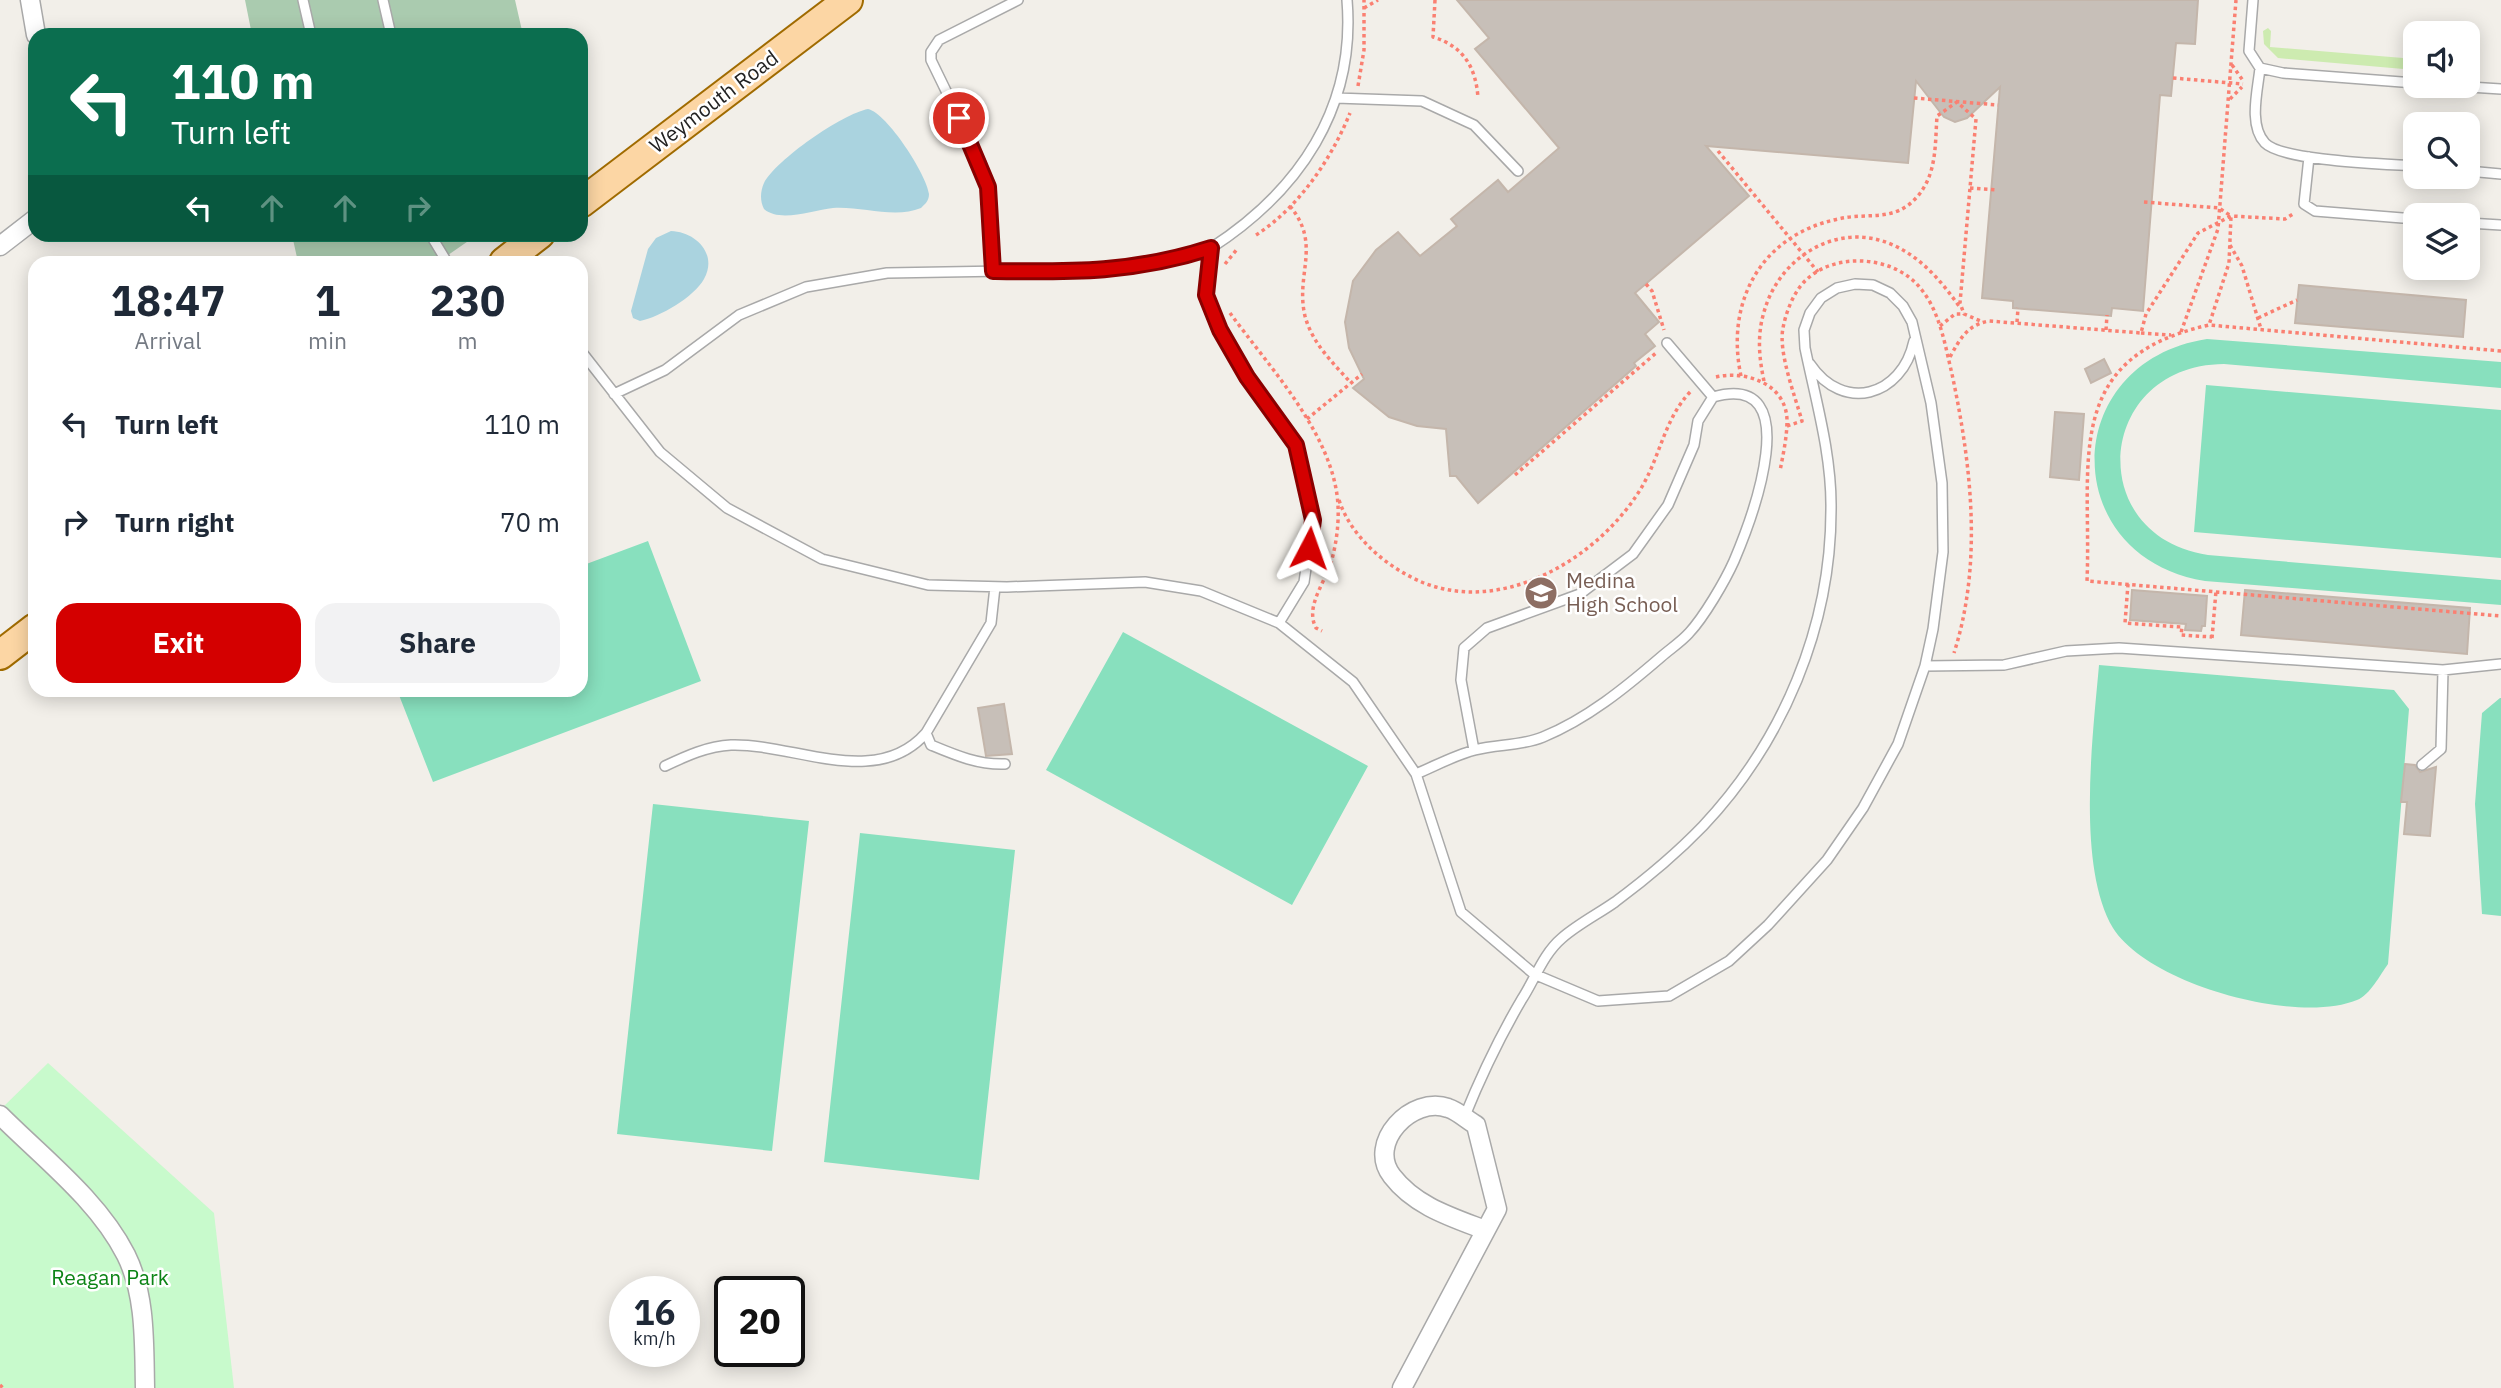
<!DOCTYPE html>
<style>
body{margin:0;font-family:"IBM Plex Sans",sans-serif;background:#f2f2f3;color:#1f2937;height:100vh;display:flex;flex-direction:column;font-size:26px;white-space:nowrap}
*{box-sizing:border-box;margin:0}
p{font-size:23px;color:#747a83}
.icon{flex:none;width:38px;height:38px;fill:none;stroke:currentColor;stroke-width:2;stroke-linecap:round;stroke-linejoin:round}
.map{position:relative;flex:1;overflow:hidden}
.panel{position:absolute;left:28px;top:256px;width:560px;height:441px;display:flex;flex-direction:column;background:#fff;border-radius:21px;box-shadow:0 4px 18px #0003}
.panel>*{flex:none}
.top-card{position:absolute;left:28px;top:28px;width:560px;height:214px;border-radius:21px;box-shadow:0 4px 18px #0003;background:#0b6e4f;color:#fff;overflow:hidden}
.fabs{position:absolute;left:2403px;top:21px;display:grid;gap:14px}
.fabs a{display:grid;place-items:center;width:77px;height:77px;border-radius:14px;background:#fff;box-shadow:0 4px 18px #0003;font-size:35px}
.speed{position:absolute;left:609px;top:1276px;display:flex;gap:14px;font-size:35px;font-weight:700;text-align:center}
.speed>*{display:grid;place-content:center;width:91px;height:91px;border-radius:50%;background:#fff;box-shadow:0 4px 18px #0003;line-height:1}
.speed small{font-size:18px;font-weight:400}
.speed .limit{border:4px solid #111;border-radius:10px;background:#fff;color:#111}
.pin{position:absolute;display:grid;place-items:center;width:60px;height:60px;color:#fff;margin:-30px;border:4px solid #fff;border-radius:50%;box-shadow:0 2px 7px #0007}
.me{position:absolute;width:77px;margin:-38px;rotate:4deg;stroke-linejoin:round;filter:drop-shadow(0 0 5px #0008)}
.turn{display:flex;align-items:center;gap:24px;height:147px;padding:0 28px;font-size:32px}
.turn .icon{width:91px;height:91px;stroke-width:2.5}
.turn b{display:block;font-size:49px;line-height:60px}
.lanes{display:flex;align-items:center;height:66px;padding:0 28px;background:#0003;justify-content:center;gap:35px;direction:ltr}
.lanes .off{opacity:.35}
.eta{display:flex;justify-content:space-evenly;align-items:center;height:119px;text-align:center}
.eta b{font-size:42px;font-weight:700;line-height:49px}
.primary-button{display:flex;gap:14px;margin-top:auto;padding:14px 28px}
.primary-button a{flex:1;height:80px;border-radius:21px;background:#d40000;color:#fff;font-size:28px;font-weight:700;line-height:80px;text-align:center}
.primary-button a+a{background:#f2f2f3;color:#1f2937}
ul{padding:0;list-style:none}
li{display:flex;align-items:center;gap:21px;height:98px;padding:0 28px}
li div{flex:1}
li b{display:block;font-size:26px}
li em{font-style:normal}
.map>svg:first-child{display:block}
.grass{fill:#cdebb0}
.cemetery{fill:#aacbaf}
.park{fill:#c8facc}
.pitch{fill:#88e0be}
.water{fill:#aad3df}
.building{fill:#c7bfb8;stroke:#c4b6ab;stroke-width:2}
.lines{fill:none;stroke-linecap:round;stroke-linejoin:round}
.lane-casing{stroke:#a9a9a9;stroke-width:12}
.street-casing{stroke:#a9a9a9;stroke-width:21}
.primary-casing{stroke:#a06b00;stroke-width:32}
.path{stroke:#fa8072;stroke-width:3.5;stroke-dasharray:3.5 3.5;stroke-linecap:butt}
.lane{stroke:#fff;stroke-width:9}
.street{stroke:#fff;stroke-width:18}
.primary{stroke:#fcd6a4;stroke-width:28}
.route-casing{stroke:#8a0000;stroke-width:18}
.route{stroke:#d40000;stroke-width:12}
.labels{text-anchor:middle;stroke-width:5;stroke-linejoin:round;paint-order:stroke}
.street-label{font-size:21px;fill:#222;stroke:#fff}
.education-label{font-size:21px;fill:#785e54;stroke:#fff;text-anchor:start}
.park-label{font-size:21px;fill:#0c8416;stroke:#fff}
</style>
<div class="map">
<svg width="2501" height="1388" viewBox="0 0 2501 1388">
<rect width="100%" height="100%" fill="#f2efe9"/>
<path class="grass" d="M2268,28L2271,31L2270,47L2415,59V70L2278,58L2264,44L2263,31Z"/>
<path class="cemetery" d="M245,0H515L523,35H252Z
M292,235H477L438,262H298Z"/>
<path class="park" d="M48,1063L214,1213L234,1388H0V1110Z"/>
<path class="pitch" d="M2207,339L2501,362V388L2224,364C2096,365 2082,536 2208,555L2501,580V605L2205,581C2057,557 2058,362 2207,339Z
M2206,385L2501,410V558L2194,532Z
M648,541L701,681L433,782L397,690H581V566Z
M1123,632L1368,766L1292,905L1046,770Z
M2099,665L2394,690L2409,709L2388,964C2380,975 2370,995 2357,1000C2296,1025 2148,984 2113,928C2076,865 2093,735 2099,665Z
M2500,698H2501V916L2482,914L2475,804L2482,713Z
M653,804L809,821L772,1151L617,1134Z
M860,833L1015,850L979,1180L824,1162Z"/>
<path class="water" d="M868,109C887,113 927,175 929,194C929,201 925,204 921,208C895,219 861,206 833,208C813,210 780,223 764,209C760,201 760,192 764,183C776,160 842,114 868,109Z
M671,231C696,232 718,254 704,279C694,297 660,317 640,321L633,318L631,311L648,249L656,238Z"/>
<path class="building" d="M1457,0H2198L2195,44L2176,43L2171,96L2160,95L2143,311L2112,308L2111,316L2013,308V301L1982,298L2000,87L1967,118L1955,122L1944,117L1916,81L1908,163L1706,146L1749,196L1635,293L1659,322L1645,334L1655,346L1634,363L1636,366L1478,503L1456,476H1450L1446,429L1417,426L1389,417L1353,388L1364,379L1349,348L1345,322L1353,281L1376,250L1398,232L1420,256L1457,226L1451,219L1498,180L1508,192L1559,148L1475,49L1489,38Z
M2299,285L2466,300L2463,337L2295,323Z
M2104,359L2111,373L2091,383L2085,369Z
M2055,412L2084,414L2079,480L2050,477Z
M2132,590L2207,596L2205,626H2202L2201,631L2185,630L2186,624L2130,620Z
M2245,590L2470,608L2467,654L2241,635Z
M1004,704L1012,754L986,756L978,708Z
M2405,764L2415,765L2420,772L2436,767L2430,836L2404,834L2407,802H2401Z"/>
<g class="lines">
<defs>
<path id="lane" d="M303,0L311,35
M383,0L391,35
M2253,0L2249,51L2260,68L2283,73L2415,83
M2260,68C2258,89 2248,125 2265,143C2282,161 2387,164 2415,166
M2454,86L2501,89
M1336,98L1422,101L1474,125L1518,171
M2309,157L2304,204L2315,211L2415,219
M2468,171L2501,174
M2468,223L2501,225
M430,234L447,262
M1211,248C1299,191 1356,108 1347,0
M993,271L988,187L981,163L931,60V52L939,40L1018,0
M1667,343L1713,397
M581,351L660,452L727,508L822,559L928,585L1007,587L1145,582L1201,591L1279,623L1353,682L1416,774L1461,912L1534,974L1598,1001L1669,996L1729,961L1768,925L1827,860L1863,808L1898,744L1925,666L1933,629L1943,552L1942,483L1931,403L1912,322L1903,306L1890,293L1873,285L1855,284L1837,288L1821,298L1810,313L1804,330L1805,348C1816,401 1832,456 1831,510C1831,627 1783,741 1703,826C1676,854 1646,879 1615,902C1598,914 1578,924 1562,938C1543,954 1535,979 1522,999C1499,1038 1481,1076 1464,1118
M1810,364C1843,413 1902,397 1914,341
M614,394L665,370L739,315L806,287L887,273L1129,269L1173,260L1211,248L1206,295L1220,330L1247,377L1296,445L1313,520L1304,582L1279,623
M1925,666L2004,665L2066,651L2119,648L2443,670L2501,664
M926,733L931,745C955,755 978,765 1005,764
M2422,765L2441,749L2443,670
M665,766C686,756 708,746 731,745C794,743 876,790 926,733L991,623L995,587
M1416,774C1435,766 1455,755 1475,750C1497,744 1522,746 1543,737C1587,719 1625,688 1661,657C1670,649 1681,642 1689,633C1704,617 1725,581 1734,561C1751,521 1809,370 1713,397L1698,421L1694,445L1668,505L1633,554L1580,594L1487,628L1464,648L1461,680L1474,750"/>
<path id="street" d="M30,0L36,35
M0,246L35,219
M0,1115C43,1158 98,1200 126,1255C146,1295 144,1344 145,1388
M1402,1388L1497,1209L1476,1125C1467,1120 1458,1111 1448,1108C1412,1095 1366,1143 1392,1176C1415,1206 1451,1217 1485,1230"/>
<path id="primary" d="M581,203L848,0
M504,262L540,234
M0,655L35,628"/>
</defs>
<use href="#lane" class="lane-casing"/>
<use href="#street" class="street-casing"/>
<use href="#primary" class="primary-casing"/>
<path class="path" d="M1435,0L1433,37C1463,46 1476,67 1478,98
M1364,8L1378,0
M2232,65L2244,82
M2173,78L2243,84
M1358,86L1364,50V0
M1914,98L1998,105
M2230,99L2242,87
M1718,151L1818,272
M1970,188L1997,190
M2144,202L2219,208L2231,216L2229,263L2209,325
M1290,206C1322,245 1295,274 1305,316C1312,343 1333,363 1351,383
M1256,235C1298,208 1331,160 1350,113
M2230,245L2242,266L2261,329
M1225,264L1238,248
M1646,284L1652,291L1664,330
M1230,313C1269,367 1335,436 1338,506C1339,525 1336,545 1331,563C1324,584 1305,607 1316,628L1322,631
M2258,318L2297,300
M2017,322L2018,308
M1940,326L1955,314H1964
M2106,330L2107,315
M2181,332L2218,229L2236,0
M2141,333L2171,335
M2501,351L2209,325C2060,358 2092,463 2087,581L2501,616
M1950,357C1960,339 1967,325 1989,321L2141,333L2146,314L2198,233L2231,216L2285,219L2293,214
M1741,376C1725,302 1761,235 1838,219C1867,212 1894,223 1917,197C1937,174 1935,145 1937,116L1957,102L1976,119L1960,303L1964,314L1983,322
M1716,377C1746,370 1787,384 1787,421C1787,437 1783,455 1780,471
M1764,381C1759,358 1757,335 1764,312C1779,257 1838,220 1893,245C1922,258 1941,281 1959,306
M1307,419L1362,374
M1787,426L1802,421C1795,396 1778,352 1783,328C1786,312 1794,291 1806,280C1836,251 1896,256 1921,289C1940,312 1945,345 1952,374C1971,464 1983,562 1954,653
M1515,475L1656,353
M1339,500C1351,537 1387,568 1424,583C1506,615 1602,556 1643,485C1661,453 1665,418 1691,391
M2128,584L2125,623L2182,627L2181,635L2212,637
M2212,638L2216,591
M0,1385L3,1388"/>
<use href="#lane" class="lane"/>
<use href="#street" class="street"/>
<use href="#primary" class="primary"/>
</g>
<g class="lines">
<defs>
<path id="route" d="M959,118L988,187L993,271C1073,272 1134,273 1211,248L1206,295L1220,330L1247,377L1296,445L1313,520L1309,548"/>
</defs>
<use href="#route" class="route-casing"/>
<use href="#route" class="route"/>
</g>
<defs>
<symbol id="school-disc" viewBox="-11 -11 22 22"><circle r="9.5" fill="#8d6e63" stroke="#fff"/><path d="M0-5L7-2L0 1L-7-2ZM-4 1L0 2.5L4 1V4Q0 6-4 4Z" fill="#fff"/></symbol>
</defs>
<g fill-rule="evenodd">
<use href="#school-disc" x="1522" y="574" width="38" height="38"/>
</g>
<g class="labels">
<g class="street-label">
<text transform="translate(714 102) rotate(-37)" y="7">Weymouth Road</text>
</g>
<g class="education-label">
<text x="1566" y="588">Medina<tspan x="1566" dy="24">High School</tspan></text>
</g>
<g class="park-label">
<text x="110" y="1285">Reagan Park</text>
</g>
</g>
</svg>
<div class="fabs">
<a><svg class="icon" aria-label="sound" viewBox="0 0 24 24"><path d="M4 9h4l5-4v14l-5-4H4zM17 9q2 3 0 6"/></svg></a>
<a><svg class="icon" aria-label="search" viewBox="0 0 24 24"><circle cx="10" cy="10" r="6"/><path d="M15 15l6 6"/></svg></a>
<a><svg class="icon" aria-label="layers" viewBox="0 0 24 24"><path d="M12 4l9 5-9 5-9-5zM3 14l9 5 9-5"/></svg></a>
</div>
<div class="speed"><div>16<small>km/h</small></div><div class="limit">20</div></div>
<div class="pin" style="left:959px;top:118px;background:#d93025"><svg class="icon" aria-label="arrive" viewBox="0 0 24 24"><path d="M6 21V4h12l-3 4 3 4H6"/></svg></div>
<svg class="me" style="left:1309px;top:548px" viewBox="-20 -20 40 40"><path d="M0-17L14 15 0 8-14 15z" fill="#d40000" stroke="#fff" stroke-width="4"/></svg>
<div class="top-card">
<div class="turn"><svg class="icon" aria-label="left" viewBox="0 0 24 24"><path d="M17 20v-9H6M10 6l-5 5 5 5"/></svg><div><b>110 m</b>Turn left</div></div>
<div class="lanes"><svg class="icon" aria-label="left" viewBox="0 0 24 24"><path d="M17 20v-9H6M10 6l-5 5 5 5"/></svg><svg class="icon off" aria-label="ahead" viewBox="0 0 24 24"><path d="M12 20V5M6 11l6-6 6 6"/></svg><svg class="icon off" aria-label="ahead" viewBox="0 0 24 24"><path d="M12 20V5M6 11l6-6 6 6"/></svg><svg class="icon off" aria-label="right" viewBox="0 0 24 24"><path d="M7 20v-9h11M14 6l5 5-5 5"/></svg></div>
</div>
<section class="panel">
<div class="eta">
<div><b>18:47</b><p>Arrival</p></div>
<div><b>1</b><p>min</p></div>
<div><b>230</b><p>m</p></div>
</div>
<ul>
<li><svg class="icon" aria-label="left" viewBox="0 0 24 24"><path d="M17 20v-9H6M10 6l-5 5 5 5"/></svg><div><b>Turn left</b></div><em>110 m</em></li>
<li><svg class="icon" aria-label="right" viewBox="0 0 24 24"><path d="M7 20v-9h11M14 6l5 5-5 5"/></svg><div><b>Turn right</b></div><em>70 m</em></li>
</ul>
<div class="primary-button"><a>Exit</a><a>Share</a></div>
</section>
</div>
